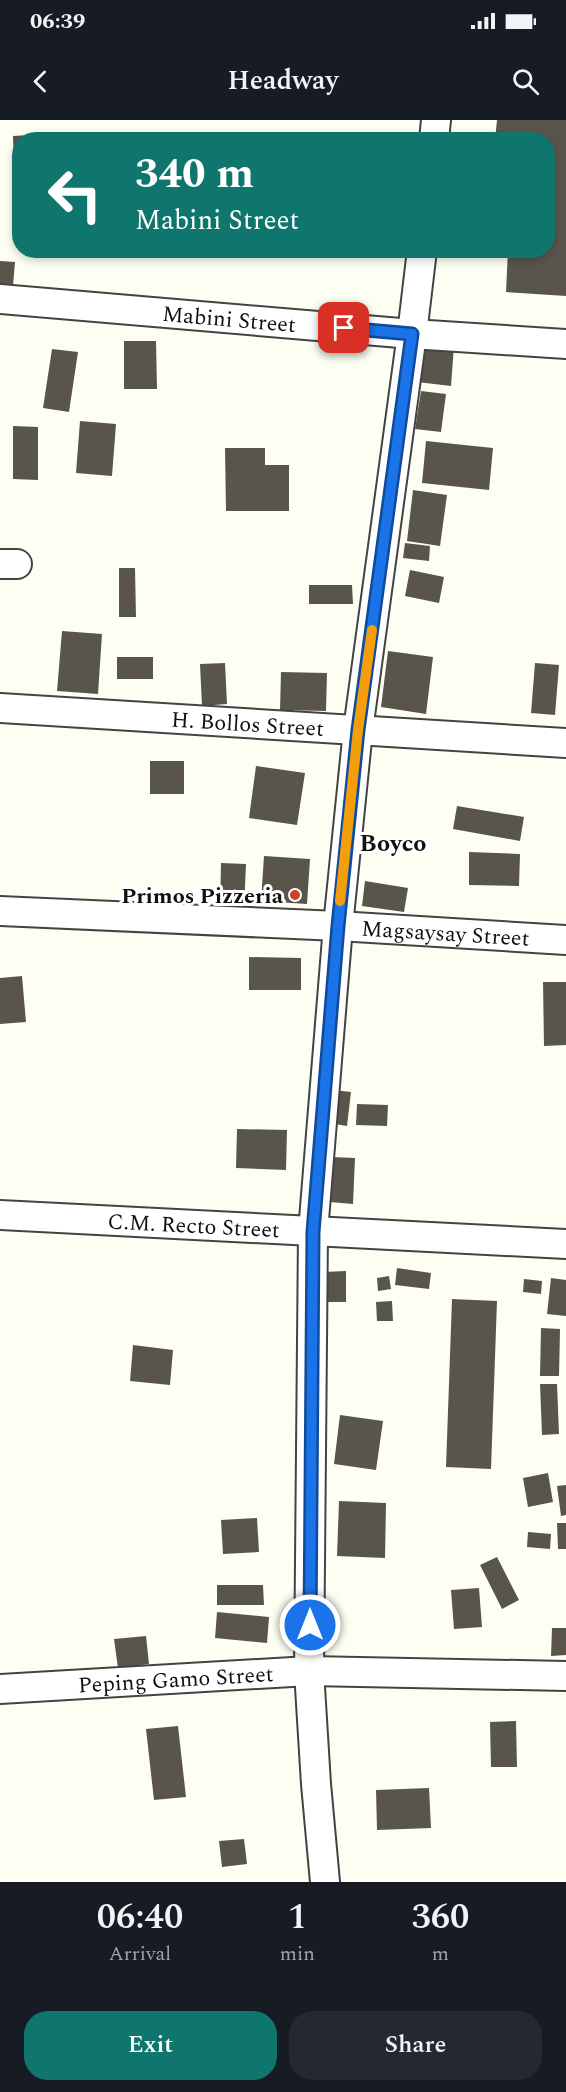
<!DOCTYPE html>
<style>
body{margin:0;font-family:Spectral,serif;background:#242831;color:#f1f3f6;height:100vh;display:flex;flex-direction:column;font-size:22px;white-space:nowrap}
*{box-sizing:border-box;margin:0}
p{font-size:20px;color:#9ea1a6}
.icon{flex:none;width:33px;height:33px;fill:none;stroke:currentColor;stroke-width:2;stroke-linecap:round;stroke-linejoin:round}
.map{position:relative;height:1762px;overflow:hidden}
.details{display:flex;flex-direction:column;background:#171b24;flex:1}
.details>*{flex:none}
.hud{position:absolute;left:12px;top:12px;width:543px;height:126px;border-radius:24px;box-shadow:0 3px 9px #0003;background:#0f766e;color:#fff;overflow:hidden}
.pin{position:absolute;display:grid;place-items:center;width:51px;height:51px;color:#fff;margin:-26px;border-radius:12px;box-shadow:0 3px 9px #0006}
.me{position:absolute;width:66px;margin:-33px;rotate:0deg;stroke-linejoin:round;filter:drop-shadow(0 0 4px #0008)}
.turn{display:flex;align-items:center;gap:21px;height:126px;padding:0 24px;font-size:27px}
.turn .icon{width:78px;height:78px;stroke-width:2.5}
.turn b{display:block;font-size:42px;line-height:51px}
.eta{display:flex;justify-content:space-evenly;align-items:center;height:102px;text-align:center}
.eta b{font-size:36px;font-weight:600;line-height:42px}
.cta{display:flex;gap:12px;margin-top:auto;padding:12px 24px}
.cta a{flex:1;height:69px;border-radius:24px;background:#0f766e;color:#fff;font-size:24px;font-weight:600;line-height:69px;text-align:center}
.cta a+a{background:#242831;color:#f1f3f6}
.status{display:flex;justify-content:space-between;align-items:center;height:42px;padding:0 30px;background:#171b24;direction:ltr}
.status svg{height:16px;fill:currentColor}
header{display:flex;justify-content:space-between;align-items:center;height:78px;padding:0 24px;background:#171b24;font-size:27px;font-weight:600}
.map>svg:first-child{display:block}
.building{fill:#59554c}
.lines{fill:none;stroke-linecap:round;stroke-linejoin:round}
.minor-casing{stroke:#434343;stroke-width:32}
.minor{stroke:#fff;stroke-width:28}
.route-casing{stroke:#114b97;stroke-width:15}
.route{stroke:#1a73e8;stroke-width:10}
.slow{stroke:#f59e0b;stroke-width:10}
.poi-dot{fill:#c64623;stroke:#fff;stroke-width:2}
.labels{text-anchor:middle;stroke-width:6;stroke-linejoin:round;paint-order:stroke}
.street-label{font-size:22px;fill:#101010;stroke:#fff}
.poi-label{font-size:22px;font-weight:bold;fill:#101010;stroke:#fff;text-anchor:end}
.neighbourhood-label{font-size:24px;font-weight:bold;fill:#101010;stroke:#fff}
</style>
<div class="status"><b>06:39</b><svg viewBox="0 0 49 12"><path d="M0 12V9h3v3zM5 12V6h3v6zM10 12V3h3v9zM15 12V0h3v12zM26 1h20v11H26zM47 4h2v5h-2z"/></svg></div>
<header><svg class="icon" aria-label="back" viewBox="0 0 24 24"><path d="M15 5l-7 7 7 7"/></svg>Headway<svg class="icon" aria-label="search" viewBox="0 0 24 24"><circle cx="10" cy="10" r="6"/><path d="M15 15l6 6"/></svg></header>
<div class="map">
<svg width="566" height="1762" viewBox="0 0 566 1762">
<rect width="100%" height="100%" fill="#fefff3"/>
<path class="building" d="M497,0H566V176L506,172L508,130H548V20H495Z
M49,14V20H20V47L14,48L13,16Z
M0,141L15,142L13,166L0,165Z
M124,221H156L157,269H124Z
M421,222L454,226L451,266L417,262Z
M52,229L78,232L69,292L43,288Z
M421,271L446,274L441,312L415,309Z
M80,301L116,304L112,356L76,353Z
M13,306L38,307V360L13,359Z
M426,321L493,328L489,370L422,363Z
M225,328H265V345H289V391H226Z
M413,370L447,375L440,426L407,421Z
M405,423L430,426L429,441L403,438Z
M119,448H135L136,497H119Z
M410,450L444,457L439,483L405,476Z
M309,465H352L353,484H309Z
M62,511L102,514L98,574L57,571Z
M388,531L433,537L426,594L381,587Z
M117,537H153V559H117Z
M225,543L227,584L202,586L200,544Z
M535,543L559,545L555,595L531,593Z
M281,552L327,553L326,591L280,590Z
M150,641H184V674H150Z
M256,646L305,653L297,705L249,698Z
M457,686L524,697L520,721L453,709Z
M469,732L520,734L519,766L469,765Z
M264,736L310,739L307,784L261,781Z
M221,743L246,744L244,789L220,788Z
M365,761L408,768L404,792L362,786Z
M249,837L301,838V870H249Z
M22,856L26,902L0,904V858Z
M543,862H566V925L544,926Z
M333,970L351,972L347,1006L329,1003Z
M357,984L388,985L387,1006L356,1005Z
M237,1009L287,1010L286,1050L236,1048Z
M333,1037L355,1038L353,1084L330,1082Z
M397,1148L431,1153L429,1169L395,1165Z
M346,1151V1182H323V1152Z
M389,1156L391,1169L378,1171L377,1158Z
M551,1158L566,1160V1196L547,1194Z
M524,1159L542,1161L541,1174L523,1172Z
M452,1179L497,1181L491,1349L446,1347Z
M392,1181L393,1201H377L376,1182Z
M541,1208L560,1209L559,1256H540Z
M133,1225L173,1230L170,1265L130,1261Z
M540,1264H557L559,1314L542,1315Z
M340,1295L383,1301L376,1350L334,1344Z
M548,1353L553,1382L528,1387L523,1358Z
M566,1365V1395L561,1396L557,1366Z
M339,1381L386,1383L385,1438L337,1436Z
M257,1398L259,1432L223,1434L221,1400Z
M557,1403H566V1429H558Z
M528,1412L551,1414L550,1429L527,1427Z
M497,1437L519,1480L502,1489L480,1445Z
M217,1465H263L264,1485H217Z
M479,1468L482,1507L454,1509L451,1470Z
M217,1492L269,1497L267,1523L215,1518Z
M552,1508H566V1535L551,1536Z
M146,1516L149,1544L118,1548L114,1519Z
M516,1601L517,1647H491L490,1602Z
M178,1606L186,1677L154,1680L146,1609Z
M429,1668L431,1708L377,1710L376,1670Z
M244,1719L247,1744L222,1747L219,1721Z"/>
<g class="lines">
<defs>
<g id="minor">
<path d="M434,20L436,0"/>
<path id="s1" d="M0,179L412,214L566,224"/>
<path d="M0,444H17"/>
<path id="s2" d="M0,588L566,623"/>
<path id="s3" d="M0,791L338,806L566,820"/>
<path id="s4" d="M0,1095L566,1124"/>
<path id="s5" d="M0,1569L309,1551L566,1556"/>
<path d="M325,1762L316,1664L309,1551L313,1112L338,806L358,610L412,214L422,130"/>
</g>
</defs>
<use href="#minor" class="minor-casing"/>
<use href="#minor" class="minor"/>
</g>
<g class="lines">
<defs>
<path id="route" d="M310,1505L313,1112L338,806L358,610L412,214L344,208"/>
</defs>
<use href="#route" class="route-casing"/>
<use href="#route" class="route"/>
<path class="slow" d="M340,781L358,610L372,510"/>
</g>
<circle class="poi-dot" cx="295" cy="775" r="6"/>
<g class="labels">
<g class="street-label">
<text dy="8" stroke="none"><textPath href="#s1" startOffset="230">Mabini Street</textPath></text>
<text dy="8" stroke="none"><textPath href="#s2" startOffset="248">H. Bollos Street</textPath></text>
<text dy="8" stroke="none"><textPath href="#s3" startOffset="446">Magsaysay Street</textPath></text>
<text dy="8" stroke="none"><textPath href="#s4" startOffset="194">C.M. Recto Street</textPath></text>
<text dy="8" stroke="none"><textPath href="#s5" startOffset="176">Peping Gamo Street</textPath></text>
</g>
<g class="poi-label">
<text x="283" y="783">Primos Pizzeria</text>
</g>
<g class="neighbourhood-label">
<text x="393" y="731">Boyco</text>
</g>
</g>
</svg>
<div class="pin" style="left:344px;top:208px;background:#d93025"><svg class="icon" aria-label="arrive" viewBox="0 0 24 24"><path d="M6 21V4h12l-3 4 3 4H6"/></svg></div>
<svg class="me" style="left:310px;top:1505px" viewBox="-20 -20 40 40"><circle r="17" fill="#1a73e8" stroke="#fff" stroke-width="3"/><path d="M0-11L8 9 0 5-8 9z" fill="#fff"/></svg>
<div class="hud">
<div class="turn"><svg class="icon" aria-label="left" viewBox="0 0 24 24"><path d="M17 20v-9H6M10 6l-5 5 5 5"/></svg><div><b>340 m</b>Mabini Street</div></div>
</div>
</div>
<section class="details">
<div class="eta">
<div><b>06:40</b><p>Arrival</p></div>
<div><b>1</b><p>min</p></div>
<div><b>360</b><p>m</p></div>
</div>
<div class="cta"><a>Exit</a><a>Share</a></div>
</section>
